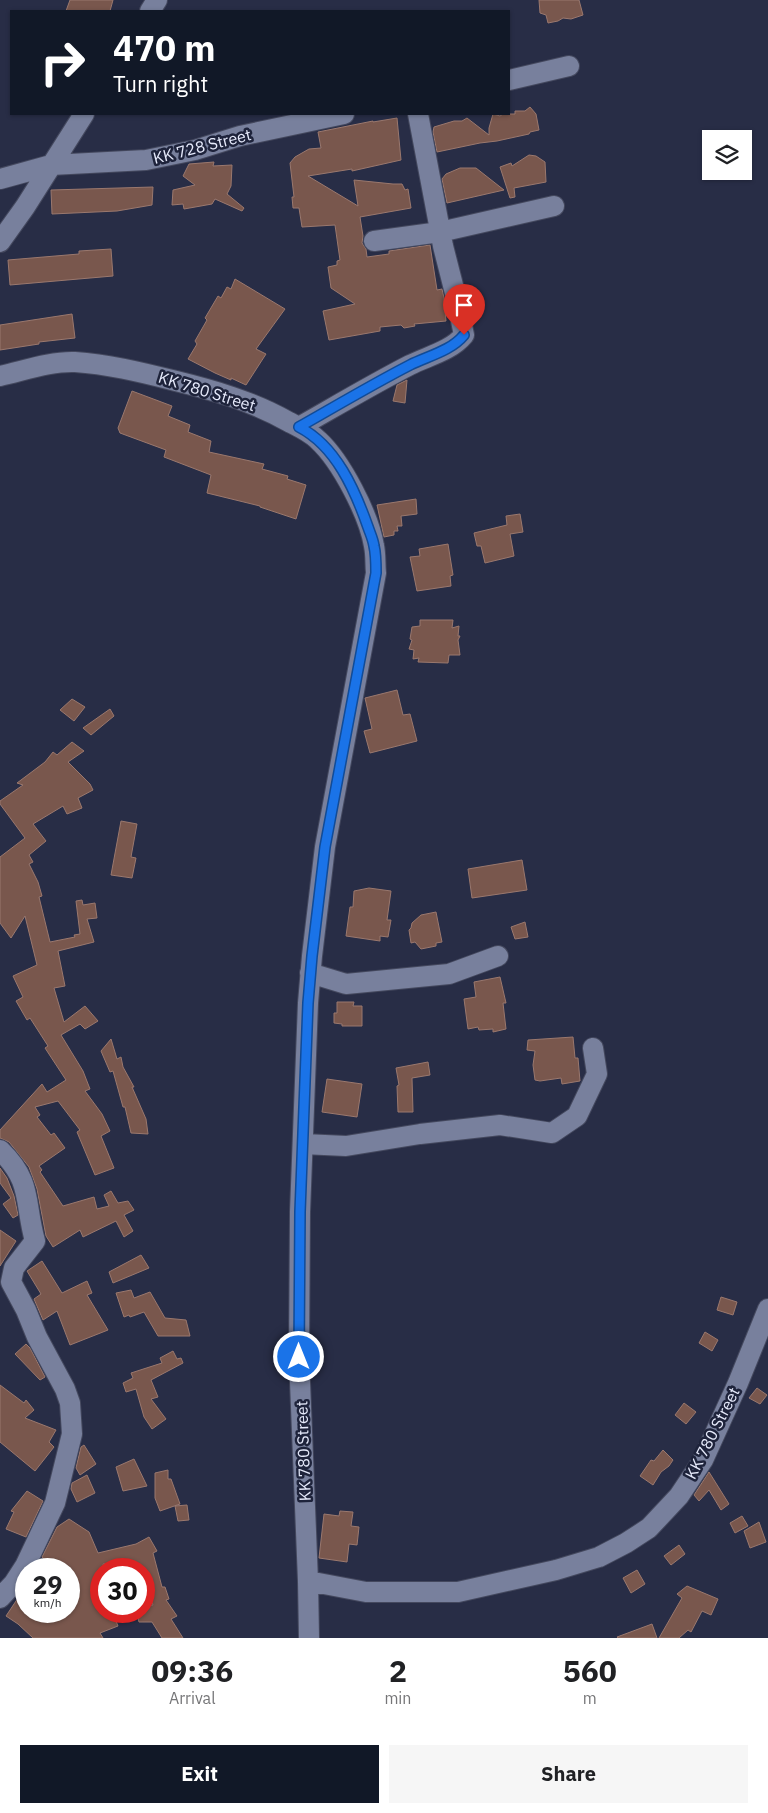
<!DOCTYPE html>
<style>
body{margin:0;font-family:"IBM Plex Sans",sans-serif;background:#f6f6f6;color:#202124;height:100vh;display:flex;flex-direction:column;font-size:19px;white-space:nowrap}
*{box-sizing:border-box;margin:0}
p{font-size:16px;color:#757577}
.icon{flex:none;width:28px;height:28px;fill:none;stroke:currentColor;stroke-width:2;stroke-linecap:round;stroke-linejoin:round}
.map{position:relative;height:1638px;overflow:hidden}
.panel{display:flex;flex-direction:column;background:#fff;flex:1}
.panel>*{flex:none}
.guide{position:absolute;left:10px;top:10px;width:500px;height:105px;border-radius:0px;box-shadow:0 1px 4px #0004;background:#111827;color:#fff;overflow:hidden}
.controls{position:absolute;left:702px;top:130px;display:grid;gap:10px}
.controls a{display:grid;place-items:center;width:50px;height:50px;border-radius:0px;background:#fff;box-shadow:0 1px 4px #0004;font-size:25px}
.speed{position:absolute;left:15px;top:1558px;display:flex;gap:10px;font-size:25px;font-weight:700;text-align:center}
.speed>*{display:grid;place-content:center;width:65px;height:65px;border-radius:50%;background:#fff;box-shadow:0 1px 4px #0004;line-height:1}
.speed small{font-size:12px;font-weight:400}
.speed .limit{border:8px solid #d22;background:#fff;color:#111}
.pin{position:absolute;display:grid;place-items:center;width:42px;height:42px;color:#fff;margin:-51px -21px;border-radius:50% 50% 50% 0;rotate:-45deg;box-shadow:0 0 5px #0007}
.pin .icon{rotate:45deg}
.me{position:absolute;width:55px;margin:-28px;rotate:0deg;stroke-linejoin:round;filter:drop-shadow(0 0 4px #0008)}
.turn{display:flex;align-items:center;gap:18px;height:105px;padding:0 20px;font-size:22px}
.turn .icon{width:65px;height:65px;stroke-width:2.5}
.turn b{display:block;font-size:35px;line-height:42px}
.eta{display:flex;justify-content:space-evenly;align-items:center;height:85px;text-align:center}
.eta b{font-size:30px;font-weight:700;line-height:35px}
.cta{display:flex;gap:10px;margin-top:auto;padding:10px 20px}
.cta a{flex:1;height:58px;border-radius:0px;background:#111827;color:#fff;font-size:20px;font-weight:700;line-height:58px;text-align:center}
.cta a+a{background:#f6f6f6;color:#202124}
.map>svg:first-child{display:block}
.building{fill:#79574d;stroke:#9a786e}
.lines{fill:none;stroke-linecap:round;stroke-linejoin:round}
.minor-casing{stroke:#44485e;stroke-width:22}
.minor{stroke:#78809d;stroke-width:20}
.route-casing{stroke:#114b97;stroke-width:12}
.route{stroke:#1a73e8;stroke-width:9}
.labels{text-anchor:middle;stroke-width:5;stroke-linejoin:round;paint-order:stroke}
.street-label{font-size:16px;fill:#e6eafb;stroke:#1e233b}
</style>
<div class="map">
<svg width="768" height="1638" viewBox="0 0 768 1638">
<rect width="100%" height="100%" fill="#282d46"/>
<path class="building" d="M70,0H113L110,11H66Z
M539,0H579L583,15L571,19L563,18L558,21L548,23L546,15L540,13Z
M530,107L536,114L539,130L530,132L529,134L497,141L480,143L437,152L433,132L434,127L454,121H462L467,118L489,135V128L493,114L500,116L503,114H515V111H525Z
M397,118L401,160L352,171V169L308,176L358,206L354,180L393,184H402L405,190L408,189L411,208L360,217L363,236L362,243L366,249L367,257L389,254V251L430,245L437,290L442,289L444,298L446,321L414,324L415,326L404,328L401,325L380,327V331L329,340L323,311L355,304L331,288L328,267L337,265V261L340,260L335,225L302,227L299,208H293L292,197H294L290,163L295,157L309,149L321,148L318,132L373,121V122Z
M529,155L536,156L545,162L546,182L514,188L515,197L510,198L500,167L511,163L512,166Z
M214,162L213,166L232,165L231,186L227,194L244,208L242,211L215,199L212,204L184,209L183,204L172,205L173,190L195,185L183,176L189,164Z
M460,168H476L504,190L447,203L442,179L446,174Z
M153,187L152,205L117,211L52,214L51,190Z
M111,249L113,276L10,285L8,260L79,254V251Z
M235,279L285,309L256,349L266,354L246,385L231,378V380L215,373L188,359L197,344L195,341L207,320L205,318L218,296L221,298L227,287L231,289Z
M72,314L75,338L39,342V344L0,350V325Z
M407,380L405,403L393,401L397,385Z
M132,391L172,406L168,416L190,425L188,432L211,441L209,452L264,464L262,469L288,476L287,479L306,485L296,519L260,507V506L207,493L211,475L164,457L166,450L120,433L118,428Z
M416,499L417,514L401,516L402,526H397L398,531H394V535L384,537L377,505Z
M520,514L523,532L510,534L514,556L485,563L481,546H477L474,533L507,525L506,516Z
M448,544L453,575L450,576L451,586L417,591L410,557L420,556L419,549Z
M420,620H453L452,628L459,626L458,636H460L458,640L460,655H449L448,663L418,662L419,658L413,659L414,650L409,649L412,640L410,639L412,627L420,626Z
M397,690L403,715L410,714L417,741L370,753L364,731L372,729L365,698Z
M72,699L85,707L74,721L60,710Z
M110,709L114,716L91,735L83,728Z
M72,742L84,751L68,762L90,784L93,790L78,798L82,808L67,814L63,806L33,824L46,841L29,855L33,862L29,864L38,882L42,896L39,897L50,942L75,937L74,935L80,934L76,901L82,900L83,905L95,903L97,918L87,919L94,942L58,951L65,986L54,988L64,1022L85,1006L98,1021L85,1029L80,1024L61,1035L83,1071L90,1089L85,1091L102,1114L110,1131L101,1136L114,1168L95,1175L77,1132L80,1130L58,1101L35,1107L40,1115L37,1117L51,1135L54,1133L65,1148L39,1166L42,1170L40,1172L63,1206L94,1197L97,1209L109,1206L104,1195L111,1191L118,1203L128,1201L134,1210L124,1215L133,1231L124,1237L116,1221L83,1237L80,1230L53,1247L46,1236L37,1189L29,1167L9,1142L0,1138V1130L42,1084L47,1092L66,1080L45,1048L48,1046L30,1018L27,1020L16,1001L23,997L13,976L37,965L25,916L11,938L0,923V857L25,838L0,804V801L23,785L17,783L45,762L53,752L57,755Z
M121,821L137,824L131,857L136,858L132,878L111,875Z
M522,860L527,890L472,898L468,869Z
M369,888L391,891L387,920H391L388,937L380,936V941L346,936L350,907H353L354,891Z
M436,912L442,942L436,943V946L421,949L415,942L411,943L409,930L411,928L412,923L421,915Z
M525,922L528,937L515,939L511,927Z
M500,977L506,1003H503L506,1029L493,1032V1029L479,1030L478,1027L468,1029L464,999L476,997L474,982Z
M337,1002H354L353,1006H362V1026H342V1024L334,1023V1013H337Z
M573,1037L575,1058H578L580,1081L562,1084L561,1078L540,1081L535,1080L533,1065L535,1051L527,1050L528,1040Z
M111,1039L117,1059L121,1057L123,1067L134,1087H132L146,1119L148,1134L131,1133L125,1107H123L113,1071L110,1072L101,1051Z
M428,1062L430,1075L412,1078L413,1112H398L397,1086L399,1085L396,1068Z
M327,1079L362,1084L357,1117L322,1112Z
M0,1168L7,1178L14,1196L18,1215L13,1218L3,1204L11,1198L0,1183Z
M0,1230L16,1241L0,1266Z
M141,1255L149,1268L113,1283L109,1272Z
M42,1261L62,1293L87,1281L92,1293L87,1295L108,1330L70,1345L57,1311L43,1320L34,1299L41,1294L27,1271Z
M131,1290L134,1298L150,1292L165,1318L186,1320L190,1336H158L144,1312L130,1317L129,1315L124,1317L116,1293Z
M721,1297L737,1302L733,1315L717,1310Z
M705,1332L718,1340L712,1351L699,1343Z
M26,1344L30,1348L45,1377L40,1380L15,1354Z
M173,1351L177,1359L181,1358L183,1363L151,1380L158,1397L151,1399L166,1419L152,1429L144,1417L136,1389L126,1392L123,1383L133,1378L131,1373L162,1363L160,1358Z
M0,1385L24,1403L26,1400L34,1410L25,1418L56,1430L49,1442L54,1447L35,1471L0,1442Z
M757,1388L767,1395L760,1404L749,1398Z
M684,1403L696,1412L686,1424L675,1415Z
M84,1445L96,1464L80,1475L76,1468L81,1447Z
M663,1450L673,1460L669,1466L661,1472L653,1485L640,1476L651,1460L654,1461Z
M134,1459L147,1486L123,1491L116,1467Z
M168,1470V1479H171L180,1504L160,1511L155,1498V1473Z
M709,1472L729,1504L721,1510L709,1490L699,1501L694,1495Z
M87,1475L95,1493L77,1502L71,1489L72,1483Z
M27,1491L43,1501L26,1537L6,1529L14,1512L11,1511Z
M187,1505L189,1520L178,1521L175,1506Z
M340,1511L353,1512L351,1526L359,1527L357,1545L349,1544L347,1562L319,1558L324,1514L339,1516Z
M742,1516L748,1526L735,1533L730,1523Z
M69,1519L89,1532L98,1553L136,1544L149,1537L157,1551L153,1553L162,1587H165L169,1599L166,1600L177,1616L171,1619L183,1638H162L152,1622H139L136,1611H144V1606L153,1605L144,1583V1569H134L131,1560L103,1564L104,1569H101V1589L93,1593L100,1611H112L118,1626L100,1633L103,1638H33L18,1624L6,1616L26,1586V1611H69V1569H55L42,1557L57,1527Z
M759,1522L766,1542L750,1548L744,1531Z
M679,1545L685,1554L671,1565L664,1556Z
M637,1570L645,1584L631,1593L623,1578Z
M687,1586L718,1599L711,1615L702,1611L691,1632L688,1630L679,1638H659L682,1598L677,1594Z
M652,1624L657,1638H618L617,1637Z"/>
<g class="lines">
<defs>
<path id="minor" d="M150,11L157,0
M509,80L569,66
M0,179L51,165L146,160L195,150L240,136L344,114
M374,241L440,232L554,206
M0,242L25,207L84,114
M0,376C23,371 51,361 75,362C107,364 140,372 172,380C213,390 252,401 289,422C299,427 310,432 318,440C341,461 369,515 374,546C376,555 375,564 376,573L325,847L312,956L308,1003L300,1212L299,1357L308,1581L366,1592H458L556,1570L599,1557L626,1543L649,1528L679,1496L703,1460L738,1383L768,1309
M299,427C336,406 373,384 410,365C428,356 451,351 464,335L456,297L443,246L418,114
M310,973L346,984L449,974L498,956
M303,1144L346,1146L420,1134L500,1125L552,1133L577,1116L597,1074L593,1048
M0,1150C33,1182 24,1202 35,1241L14,1268L11,1282L26,1310L37,1337L65,1389L70,1403L72,1434L55,1503L25,1566L14,1583L0,1598
M308,1581L309,1638"/>
</defs>
<use href="#minor" class="minor-casing"/>
<use href="#minor" class="minor"/>
</g>
<g class="lines">
<defs>
<path id="route" d="M299,1357L300,1212L308,1003L312,956L325,847L376,573C376,564 376,554 374,546C373,539 370,533 368,527C355,490 336,446 299,427C336,406 373,384 410,365C428,356 451,351 464,335"/>
</defs>
<use href="#route" class="route-casing"/>
<use href="#route" class="route"/>
</g>
<g class="labels">
<g class="street-label">
<text transform="translate(202 146) rotate(-14)" y="6">KK 728 Street</text>
<text transform="translate(207 391) rotate(17)" y="6">KK 780 Street</text>
<text transform="translate(712 1433) rotate(-63)" y="6">KK 780 Street</text>
<text transform="translate(303 1451) rotate(-92)" y="6">KK 780 Street</text>
</g>
</g>
</svg>
<div class="controls">
<a><svg class="icon" aria-label="layers" viewBox="0 0 24 24"><path d="M12 4l9 5-9 5-9-5zM3 14l9 5 9-5"/></svg></a>
</div>
<div class="speed"><div>29<small>km/h</small></div><div class="limit">30</div></div>
<div class="pin" style="left:464px;top:335px;background:#d93025"><svg class="icon" aria-label="arrive" viewBox="0 0 24 24"><path d="M6 21V4h12l-3 4 3 4H6"/></svg></div>
<svg class="me" style="left:299px;top:1357px" viewBox="-20 -20 40 40"><circle r="17" fill="#1a73e8" stroke="#fff" stroke-width="3"/><path d="M0-11L8 9 0 5-8 9z" fill="#fff"/></svg>
<div class="guide">
<div class="turn"><svg class="icon" aria-label="right" viewBox="0 0 24 24"><path d="M7 20v-9h11M14 6l5 5-5 5"/></svg><div><b>470 m</b>Turn right</div></div>
</div>
</div>
<section class="panel">
<div class="eta">
<div><b>09:36</b><p>Arrival</p></div>
<div><b>2</b><p>min</p></div>
<div><b>560</b><p>m</p></div>
</div>
<div class="cta"><a>Exit</a><a>Share</a></div>
</section>
